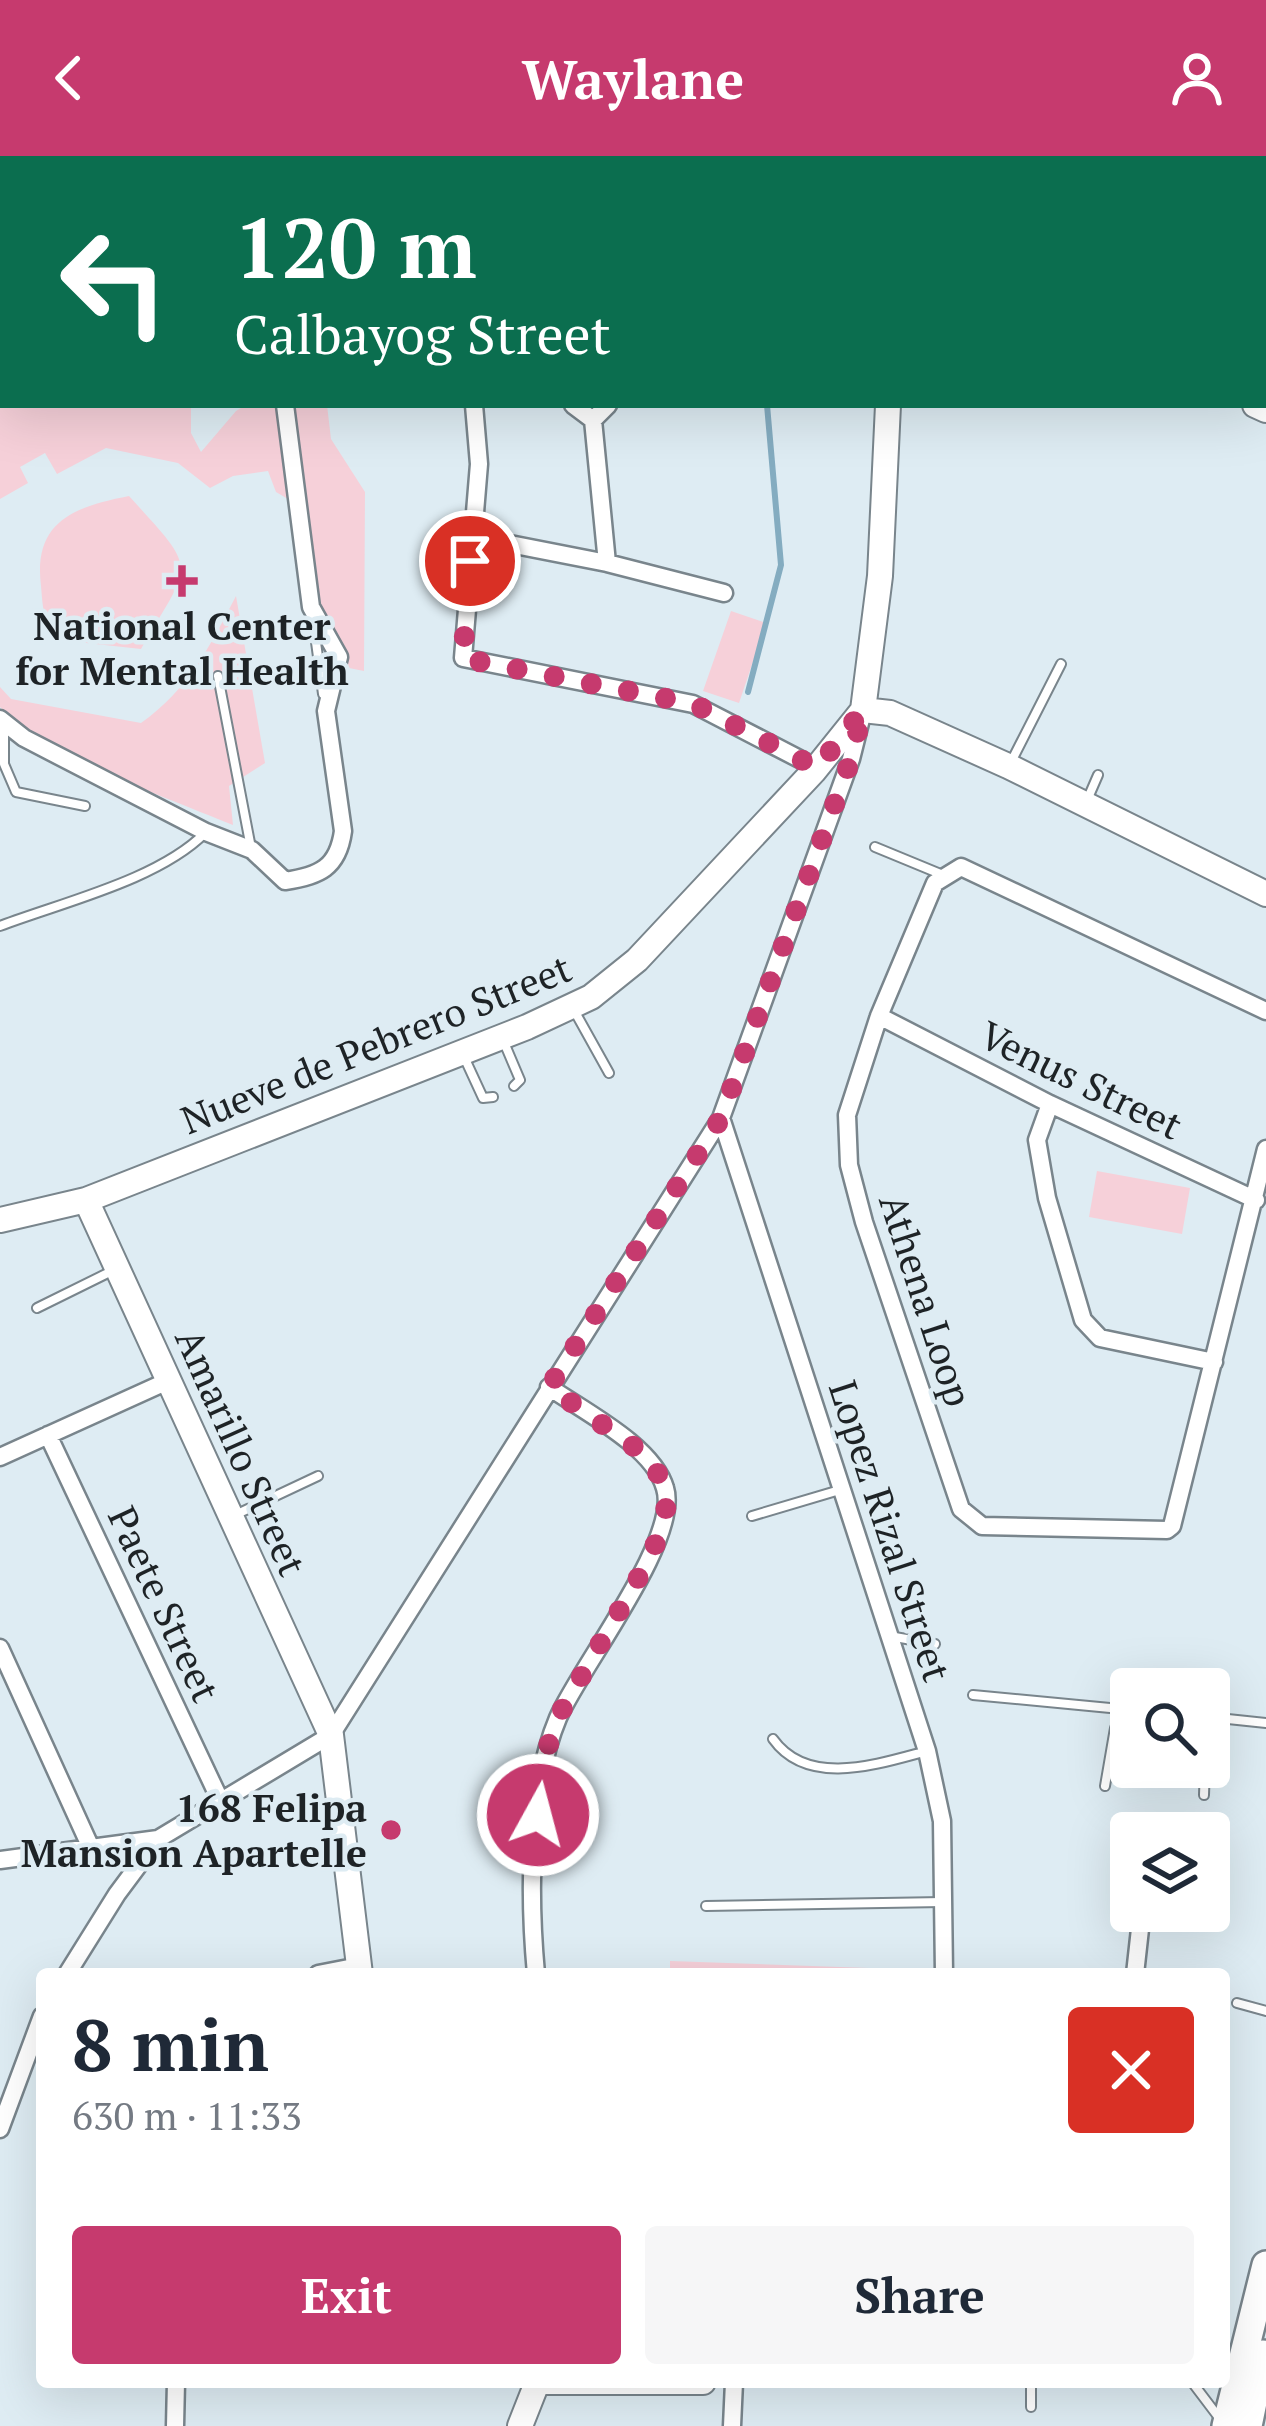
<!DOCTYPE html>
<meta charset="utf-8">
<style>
body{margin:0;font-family:"PT Serif",serif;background:#f6f6f7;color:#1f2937;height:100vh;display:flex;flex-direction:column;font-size:45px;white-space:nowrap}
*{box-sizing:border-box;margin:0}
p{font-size:39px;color:#747a83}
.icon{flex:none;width:66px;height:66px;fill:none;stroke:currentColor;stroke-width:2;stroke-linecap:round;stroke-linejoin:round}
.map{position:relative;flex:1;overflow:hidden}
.sheet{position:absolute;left:36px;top:1812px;width:1194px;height:420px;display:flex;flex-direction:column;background:#fff;border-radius:12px;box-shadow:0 12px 48px #0002}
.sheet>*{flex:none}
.hud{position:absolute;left:0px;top:0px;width:1266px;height:252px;box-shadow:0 12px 48px #0002;background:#0b6e4f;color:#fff;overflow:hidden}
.buttons{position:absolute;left:1110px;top:1512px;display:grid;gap:24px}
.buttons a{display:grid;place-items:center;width:120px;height:120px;border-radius:12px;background:#fff;box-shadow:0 12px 48px #0002;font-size:60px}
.pin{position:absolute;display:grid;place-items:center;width:102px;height:102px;color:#fff;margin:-51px;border:6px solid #fff;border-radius:50%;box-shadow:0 3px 12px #0007}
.me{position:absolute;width:132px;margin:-66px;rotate:7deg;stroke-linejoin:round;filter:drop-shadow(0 0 9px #0008)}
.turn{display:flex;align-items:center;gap:42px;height:252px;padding:0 36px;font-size:54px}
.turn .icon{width:156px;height:156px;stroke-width:2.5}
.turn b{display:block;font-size:84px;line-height:102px}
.round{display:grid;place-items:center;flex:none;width:126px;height:126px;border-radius:12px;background:#f6f6f7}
.headline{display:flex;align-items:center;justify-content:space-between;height:204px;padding:0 36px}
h1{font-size:72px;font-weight:700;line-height:90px}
.button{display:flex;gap:24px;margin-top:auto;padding:24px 36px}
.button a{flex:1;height:138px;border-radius:12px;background:#c63a6e;color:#fff;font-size:48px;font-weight:700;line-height:138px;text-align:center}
.button a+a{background:#f6f6f7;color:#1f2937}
header{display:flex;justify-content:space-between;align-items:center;height:156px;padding:0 36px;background:#c63a6e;color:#fff;font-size:54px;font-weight:700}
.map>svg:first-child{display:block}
.green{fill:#f6d0d9}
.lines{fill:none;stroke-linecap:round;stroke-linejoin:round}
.stream{stroke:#84acc0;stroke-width:6}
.lane-casing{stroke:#79858c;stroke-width:12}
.street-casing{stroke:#79858c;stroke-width:21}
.secondary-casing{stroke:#79858c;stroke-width:28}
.primary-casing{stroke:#79858c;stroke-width:32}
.lane{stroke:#fff;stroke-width:8}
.street{stroke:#fff;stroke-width:16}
.secondary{stroke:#fff;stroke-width:24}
.primary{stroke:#fff;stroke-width:27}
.route{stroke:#c63a6e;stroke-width:21;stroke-dasharray:0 37.8}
.poi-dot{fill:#c63a6e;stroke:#deecf3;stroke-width:4.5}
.labels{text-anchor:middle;stroke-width:9;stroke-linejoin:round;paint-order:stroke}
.poi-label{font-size:39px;font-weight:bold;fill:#1e2326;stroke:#deecf3}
.street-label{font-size:39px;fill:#1e2326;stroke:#deecf3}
</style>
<header><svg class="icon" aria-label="back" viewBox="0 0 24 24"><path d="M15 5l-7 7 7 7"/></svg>Waylane<svg class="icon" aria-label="person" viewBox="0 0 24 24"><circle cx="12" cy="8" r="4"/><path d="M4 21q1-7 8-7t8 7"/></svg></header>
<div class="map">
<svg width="1266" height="2270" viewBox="0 0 1266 2270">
<rect width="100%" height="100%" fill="#deecf3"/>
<path class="green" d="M0,0H183L3,3V249H191V277L201,296L236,255L246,249H327L331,283L365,336L364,515L349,512L316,450L288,343L276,336L268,315L233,320L210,332L178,307L106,292L57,318L45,297L20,311L28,327L0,343Z
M129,340C200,418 192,404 141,493L59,484C43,466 43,453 41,430C33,366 73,351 129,340Z
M236,440L265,607L229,630L233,669C167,642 49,600 0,551V531L11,543L141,567C188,534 210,490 236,440Z
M731,455L766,467L739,547L703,535Z
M1097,1015L1190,1032L1182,1078L1089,1061Z
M670,1805L925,1814V1818H670Z"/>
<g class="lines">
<path class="stream" d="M730,0L734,3
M748,536L781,409L767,249"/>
<defs>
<path id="lane" d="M313,464L323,538
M218,520L251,692
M4,568V608L16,636L85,650
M1010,608L1061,508
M1088,642L1098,619
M875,691L943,719
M0,770C63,746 158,724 205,677
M575,856L609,917
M503,884L520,924L514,930
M465,903L483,942L493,941
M37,1152L116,1113
M233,1360L318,1320
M752,1360L843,1333
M889,1480L935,1488
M973,1539L1131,1554
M1209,1561L1266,1567
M773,1583C808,1632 878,1608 927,1595
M1105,1630L1115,1572
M1204,1639L1205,1611
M706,1750L943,1746
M1237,1847L1266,1855
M1031,2226V2251
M1192,2226L1220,2263"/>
<path id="street" d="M202,0L205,3
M35,3L38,0
M648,3L649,0
M0,26L3,25
M474,249L479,308L463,502L693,548L817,612
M573,249L593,264
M608,249L593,264L607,407L724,437
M474,381L607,407
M0,563L24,582L206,676L252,694L285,725C319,720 338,712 343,675L326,555L339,501L311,451L285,249
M1266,855L961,711L935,727L879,860L847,959L849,1009L864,1066L961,1353L982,1370L1167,1374L1172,1370L1266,993
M879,860L1050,948L1256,1044
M1050,948L1037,984L1047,1042L1083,1164L1100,1182L1214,1206
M721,962L927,1595L942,1665L944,1818
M48,1279L220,1644
M0,1301L170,1224
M0,1492L91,1692
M0,1704L158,1683
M67,1818L117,1738L158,1683L331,1579L721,962L851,603L861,563
M318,1818L359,1810
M536,1818C529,1742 528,1633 558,1562C580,1511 681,1383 665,1332C653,1290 585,1256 549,1231
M1135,1818L1142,1755
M0,1973L42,1860
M175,2270L176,2226
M732,2270L734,2226"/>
<path id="secondary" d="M832,0L834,3
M1255,249L1266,254
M863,554L890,557L1008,610L1266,738
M86,1044L331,1579L360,1818
M0,1064L86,1044L527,871L591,841L637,804L814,615L863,554L880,420L888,249
M534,2226H703
M520,2270L537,2227"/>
<path id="primary" d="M1226,2270L1266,2109
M1248,2270L1263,2198"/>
</defs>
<use href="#lane" class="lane-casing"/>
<use href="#street" class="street-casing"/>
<use href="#secondary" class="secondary-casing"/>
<use href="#primary" class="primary-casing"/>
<use href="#lane" class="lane"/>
<use href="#street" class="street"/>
<use href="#secondary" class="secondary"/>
<use href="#primary" class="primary"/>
</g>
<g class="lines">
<path class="route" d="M470,405L463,498L466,503L694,548L817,612L863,554L851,603L721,962L549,1231L650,1302L668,1338L664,1365L651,1400L559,1559L544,1602L538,1659"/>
</g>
<g class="poi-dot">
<path d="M176 407h12v12h12v12h-12v12h-12v-12h-12v-12h12z"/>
<circle cx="391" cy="1674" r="12"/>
</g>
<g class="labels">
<g class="poi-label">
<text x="182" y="484">National Center<tspan x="182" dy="45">for Mental Health</tspan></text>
<text x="367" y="1666" text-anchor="end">168 Felipa<tspan x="367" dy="45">Mansion Apartelle</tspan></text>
</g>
<g class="street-label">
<text transform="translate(376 888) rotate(-22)" y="14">Nueve de Pebrero Street</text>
<text transform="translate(1081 924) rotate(26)" y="14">Venus Street</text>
<text transform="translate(926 1144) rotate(72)" y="14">Athena Loop</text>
<text transform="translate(241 1296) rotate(66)" y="14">Amarillo Street</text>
<text transform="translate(890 1375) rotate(72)" y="14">Lopez Rizal Street</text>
<text transform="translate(164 1448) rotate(65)" y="14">Paete Street</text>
</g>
</g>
</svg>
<div class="buttons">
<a><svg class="icon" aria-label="search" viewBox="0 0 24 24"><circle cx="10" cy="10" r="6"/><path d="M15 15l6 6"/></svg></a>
<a><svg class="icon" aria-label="layers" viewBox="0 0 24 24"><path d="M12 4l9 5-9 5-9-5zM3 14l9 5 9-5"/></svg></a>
</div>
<div class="pin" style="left:470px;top:405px;background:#d93025"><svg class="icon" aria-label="arrive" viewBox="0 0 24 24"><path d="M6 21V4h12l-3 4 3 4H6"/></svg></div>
<svg class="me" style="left:538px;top:1659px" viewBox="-20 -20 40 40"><circle r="17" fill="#c63a6e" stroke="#fff" stroke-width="3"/><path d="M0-11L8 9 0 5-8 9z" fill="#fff"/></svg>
<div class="hud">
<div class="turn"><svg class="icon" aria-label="left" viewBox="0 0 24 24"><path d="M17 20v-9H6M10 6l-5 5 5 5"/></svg><div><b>120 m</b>Calbayog Street</div></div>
</div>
<section class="sheet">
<div class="headline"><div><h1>8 min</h1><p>630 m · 11:33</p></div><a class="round" style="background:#d93025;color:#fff"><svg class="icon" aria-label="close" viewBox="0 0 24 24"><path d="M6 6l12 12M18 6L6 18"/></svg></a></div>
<div class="button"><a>Exit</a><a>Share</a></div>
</section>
</div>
